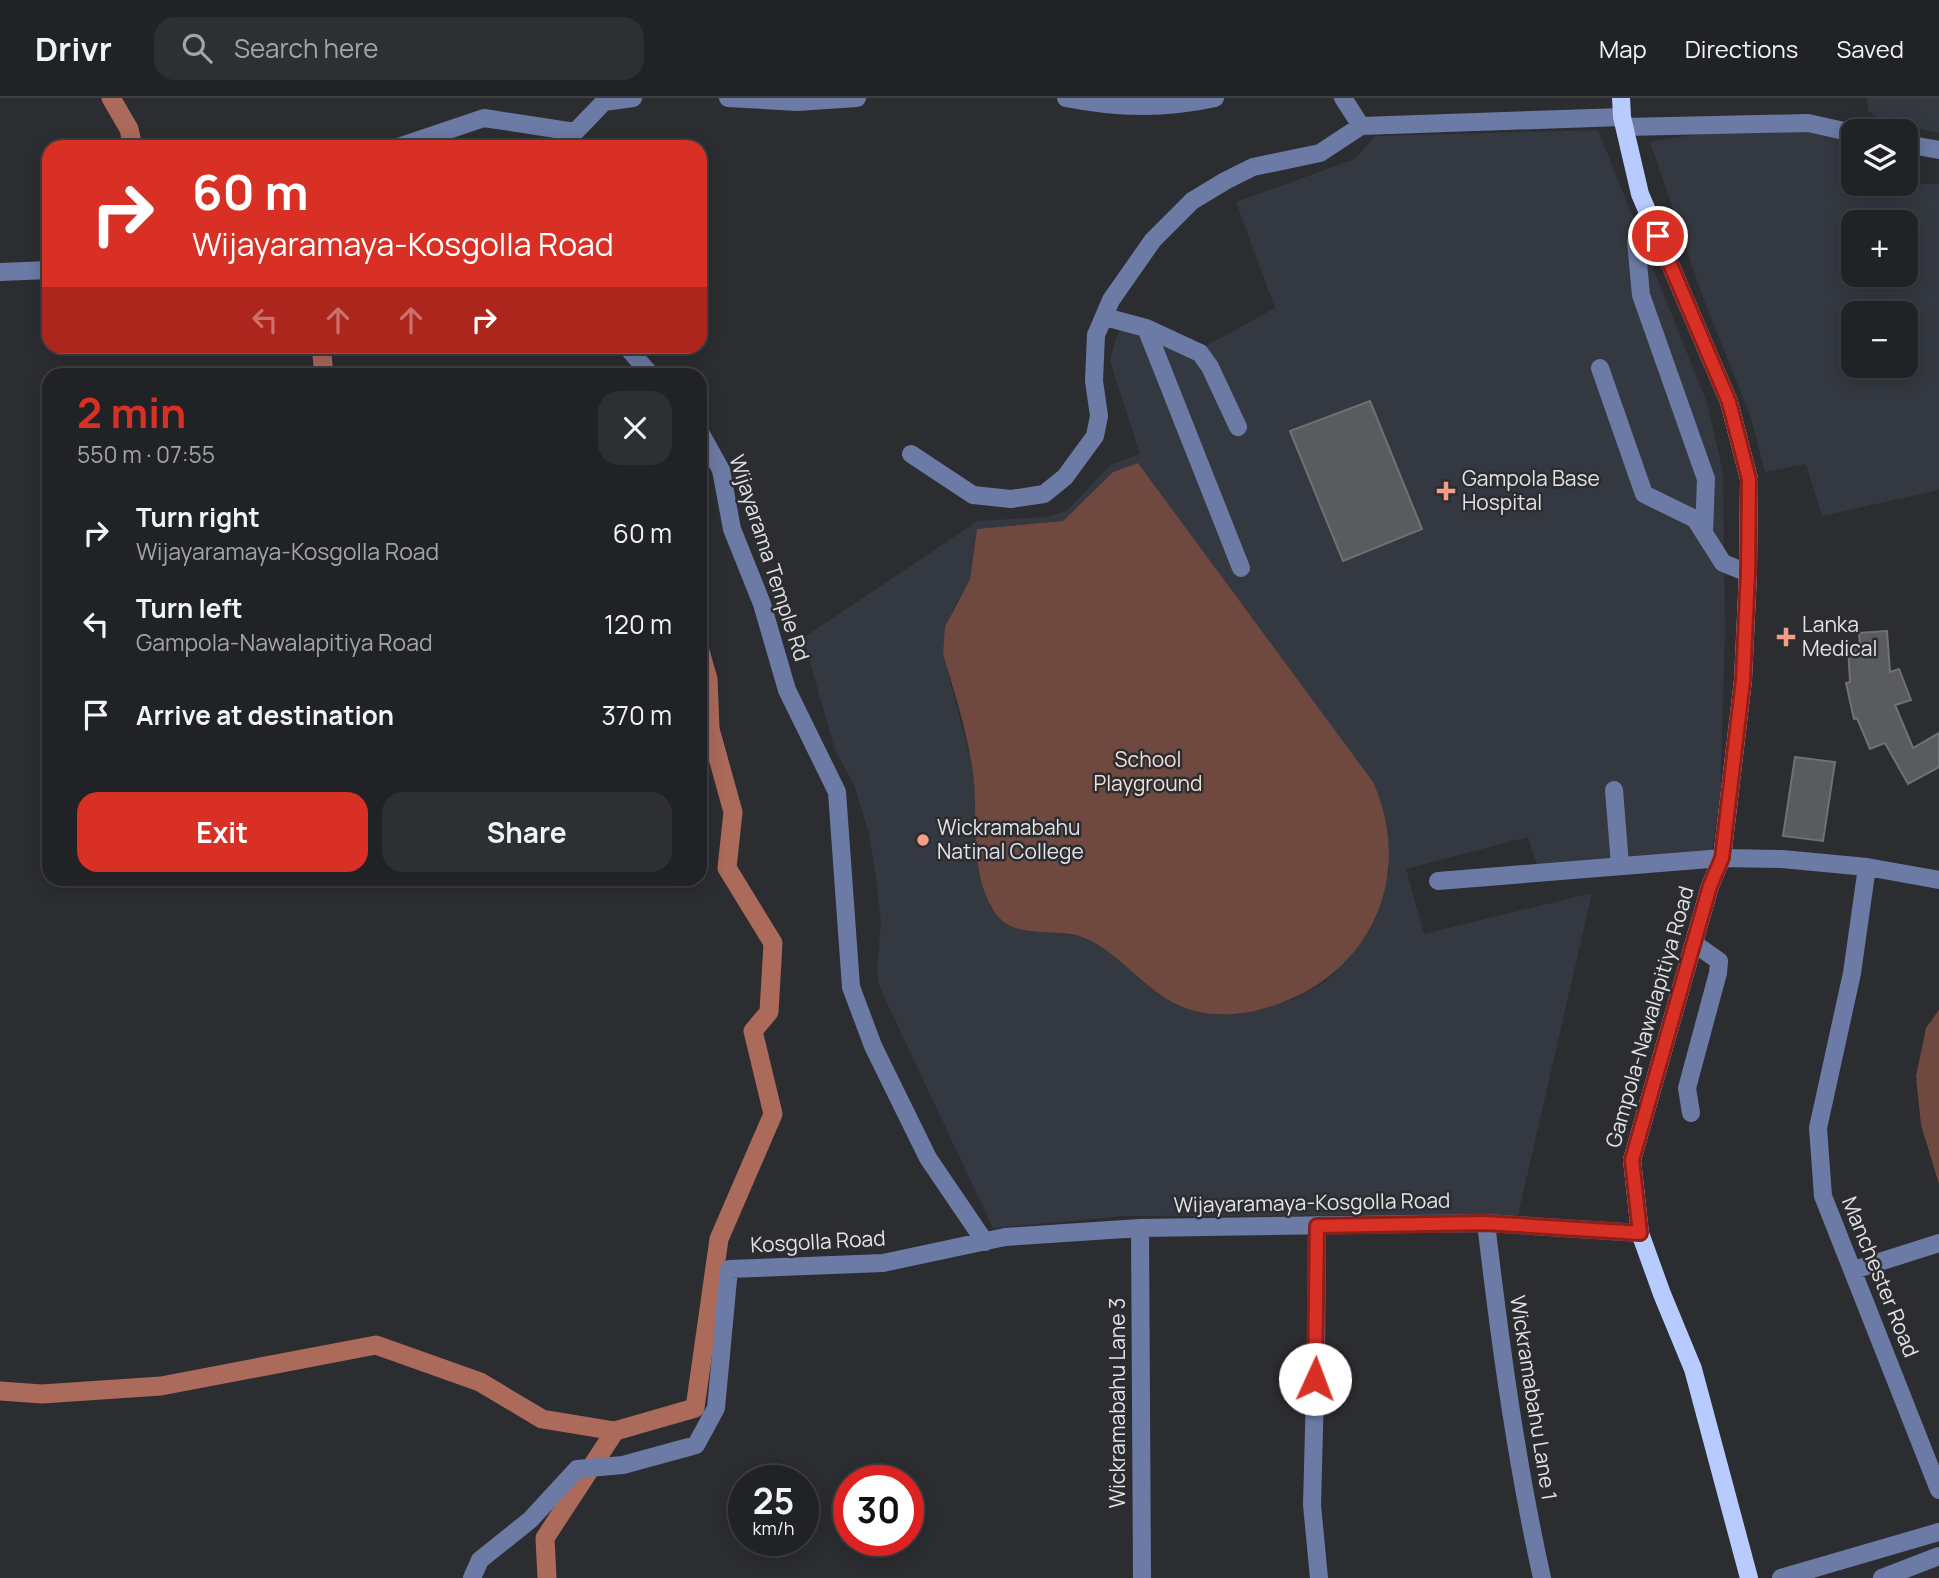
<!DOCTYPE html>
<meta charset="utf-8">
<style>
body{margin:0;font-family:Manrope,sans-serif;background:#2d2f32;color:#f1f3f6;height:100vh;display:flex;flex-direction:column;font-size:26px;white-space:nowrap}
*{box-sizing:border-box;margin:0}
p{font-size:23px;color:#a2a4a7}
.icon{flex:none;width:38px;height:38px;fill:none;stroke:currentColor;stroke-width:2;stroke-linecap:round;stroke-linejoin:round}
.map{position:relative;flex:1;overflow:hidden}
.side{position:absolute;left:42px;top:270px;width:665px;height:518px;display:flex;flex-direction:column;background:#212225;border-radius:21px;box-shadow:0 4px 18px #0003,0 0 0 2px #3e3f42}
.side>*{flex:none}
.hud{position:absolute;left:42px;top:42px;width:665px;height:214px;border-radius:21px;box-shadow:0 4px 18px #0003,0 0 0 2px #3e3f42;background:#d93025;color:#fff;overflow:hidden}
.fabs{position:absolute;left:1841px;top:21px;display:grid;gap:14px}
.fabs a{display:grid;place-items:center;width:77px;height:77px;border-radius:14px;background:#212225;box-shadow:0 4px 18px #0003,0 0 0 2px #3e3f42;font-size:35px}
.speed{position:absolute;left:728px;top:1367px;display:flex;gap:14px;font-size:35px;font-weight:700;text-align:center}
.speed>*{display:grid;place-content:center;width:91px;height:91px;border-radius:50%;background:#212225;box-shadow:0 4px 18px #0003,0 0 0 2px #3e3f42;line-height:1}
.speed small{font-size:18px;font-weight:400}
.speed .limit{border:10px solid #d22;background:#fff;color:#111}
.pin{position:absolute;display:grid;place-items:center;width:60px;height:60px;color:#fff;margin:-30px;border:4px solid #fff;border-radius:50%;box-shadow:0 2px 7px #0007}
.me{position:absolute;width:77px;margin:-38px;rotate:2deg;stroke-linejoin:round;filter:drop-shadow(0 0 5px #0008)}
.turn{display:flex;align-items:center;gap:24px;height:147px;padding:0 35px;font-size:32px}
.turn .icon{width:91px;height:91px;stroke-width:2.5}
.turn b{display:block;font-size:49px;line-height:60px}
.lanes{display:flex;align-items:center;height:66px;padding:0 35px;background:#0003;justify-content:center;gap:35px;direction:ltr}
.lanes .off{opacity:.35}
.round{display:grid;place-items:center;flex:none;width:74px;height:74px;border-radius:21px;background:#2d2f32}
.headline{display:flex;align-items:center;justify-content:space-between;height:119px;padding:0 35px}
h1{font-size:42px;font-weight:700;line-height:52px;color:#d93025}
.cta{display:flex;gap:14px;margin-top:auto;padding:14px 35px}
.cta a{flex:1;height:80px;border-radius:21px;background:#d93025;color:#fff;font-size:28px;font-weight:700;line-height:80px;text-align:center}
.cta a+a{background:#2d2f32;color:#f1f3f6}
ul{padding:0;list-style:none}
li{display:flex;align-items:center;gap:21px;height:91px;padding:0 35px}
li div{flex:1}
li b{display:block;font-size:26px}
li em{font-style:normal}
header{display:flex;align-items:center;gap:42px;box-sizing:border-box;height:98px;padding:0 35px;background:#212225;border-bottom:2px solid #3e3f42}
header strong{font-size:33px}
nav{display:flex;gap:38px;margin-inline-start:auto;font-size:24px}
.search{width:490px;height:63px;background:#2d2f32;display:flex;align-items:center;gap:18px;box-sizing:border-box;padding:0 24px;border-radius:21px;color:#a2a4a7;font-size:26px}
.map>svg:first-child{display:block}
.built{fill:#343840;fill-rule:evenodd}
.green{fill:#6f493f}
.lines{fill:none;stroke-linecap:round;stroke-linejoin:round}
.canal{stroke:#ab6a5a;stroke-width:19}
.building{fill:#595b5e;stroke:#6f7175;stroke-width:2}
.minor{stroke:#6c7ba5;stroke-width:18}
.major{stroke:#b8cbfe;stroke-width:18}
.route-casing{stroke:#8d1f18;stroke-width:18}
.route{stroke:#d93025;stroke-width:12}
.poi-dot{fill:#f49e88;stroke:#2c2d31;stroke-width:2.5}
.labels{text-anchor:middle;stroke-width:5;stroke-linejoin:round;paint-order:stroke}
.poi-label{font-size:21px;fill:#e3e3e6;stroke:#2c2d31;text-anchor:start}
.street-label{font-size:21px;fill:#e3e3e6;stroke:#2c2d31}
.park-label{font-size:21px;fill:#f3dfda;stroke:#2c2d31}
</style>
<header>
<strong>Drivr</strong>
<div class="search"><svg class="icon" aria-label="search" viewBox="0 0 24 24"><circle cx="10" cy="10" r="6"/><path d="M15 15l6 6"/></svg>Search here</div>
<nav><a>Map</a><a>Directions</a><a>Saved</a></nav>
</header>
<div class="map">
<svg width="1939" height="1480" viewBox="0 0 1939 1480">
<rect width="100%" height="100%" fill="#2c2d31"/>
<path class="built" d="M1867,0H1939V35L1880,22L1868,13Z
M1598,32L1707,305L1723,374L1725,534L1720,701L1712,752L1541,780L1528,739L1406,771L1424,836L1592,795L1518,1117L1125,1118L993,1130L880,890L877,872L881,825L876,778L869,735L854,687L835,652L803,540L978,423L1046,419L1067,413L1110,367L1140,356L1110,263L1116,240L1124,225L1202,250L1275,210L1236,104L1355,61L1375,38ZM1138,365L1372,684L1381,704L1389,773L1375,821L1365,838L1348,861L1325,884L1294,901L1241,916L1220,917L1195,913L1176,907L1112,855L1083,839L1061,835L980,779L973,670L943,556L953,511L970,481L977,431L1063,423L1113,374Z
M1722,32H1782L1810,35L1853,45V86H1939V392L1822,418L1806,366L1765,374L1751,320L1704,202L1650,44ZM1853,124H1906V177H1853ZM1853,215H1906V268H1853Z"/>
<path class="green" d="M1138,365L1373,684C1414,775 1373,873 1278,906C1251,916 1224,920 1195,913C1152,903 1126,859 1087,841C1057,827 1014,845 994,813C967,770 980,717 972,668C966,630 954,593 943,556L945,529L970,481L977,431L1063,423L1113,374Z
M1939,912V1086L1921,1027L1916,978L1926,930Z"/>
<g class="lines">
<path class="canal" d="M111,0L129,31L133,49
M321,248L324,276
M0,1293L42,1296L161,1288L376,1247L480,1284L542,1321L615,1333
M547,1480L545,1440L615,1333L695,1310L719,1141L773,1016L753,933L769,914L773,845L727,770L733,714L710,631L708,581L700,553"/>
</g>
<path class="building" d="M1370,303L1422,431L1343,463L1290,333Z
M1887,533L1890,574L1899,571L1911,602L1895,607L1913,650L1939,635V669L1908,686L1885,645L1870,651L1857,620L1854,621L1846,585L1850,584L1848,548H1860L1859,535Z
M1795,659L1835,664L1823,743L1783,738Z"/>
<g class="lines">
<path class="minor" d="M728,0L797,4L857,0
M1066,0C1115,10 1166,11 1215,0
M1343,0L1361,28
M1361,28L1622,19
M1626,29L1808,25L1853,35
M1906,46L1939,52
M398,49L484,20L575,34L604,4L633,0
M1648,114L1636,143L1641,197L1706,381L1704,435
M0,174L49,172
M1105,219L1146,230L1200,255L1210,269L1238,329
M1146,230L1241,470
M626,248L650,276
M1600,270L1644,396L1695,421L1723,465L1748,475
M700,334L721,372L732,431L762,506L787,592L837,694L851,889L873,948L928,1060L985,1144
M911,356L973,397L1011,401L1044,396L1065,379L1095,338L1099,318L1094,283L1096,237L1111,202L1153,142L1192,103L1225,83L1253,69L1320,55L1361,28
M1614,692L1620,767
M1867,769L1852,875L1818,1030L1823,1098L1939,1392
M1438,783L1722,760L1782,761L1867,769L1939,782
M1691,1015L1687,990L1718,875L1719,863L1695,846
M1486,1125C1500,1244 1516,1363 1542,1480
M1317,1127L1316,1256L1312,1407L1319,1480
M1140,1130L1142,1480
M1854,1172L1939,1145
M472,1480L480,1462L530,1422L577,1371L623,1367L696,1347L716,1310L729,1171L883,1165L1005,1139L1140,1130L1486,1125L1640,1135
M1781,1480L1939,1434
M1882,1480L1939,1458"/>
<path class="major" d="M1621,0L1622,19L1640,96L1729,304L1749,381L1748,475L1743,582L1722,760L1710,788L1632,1062L1640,1135L1662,1196L1693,1271L1749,1480"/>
</g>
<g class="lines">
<defs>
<path id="route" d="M1315,1281L1317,1128L1486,1125L1640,1135L1632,1062L1710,788L1722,760L1743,582L1748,475L1749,381L1729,304L1658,138"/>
</defs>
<use href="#route" class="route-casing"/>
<use href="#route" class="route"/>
</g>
<g class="poi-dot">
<path d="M1442.5 382.5h7v7h7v7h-7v7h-7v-7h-7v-7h7z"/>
<path d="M1782.5 528.5h7v7h7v7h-7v7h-7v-7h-7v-7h7z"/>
<circle cx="923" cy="742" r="7"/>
</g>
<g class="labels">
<g class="poi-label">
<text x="1462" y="388">Gampola Base<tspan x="1462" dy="24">Hospital</tspan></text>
<text x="1802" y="534">Lanka<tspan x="1802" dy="24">Medical</tspan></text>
<text x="937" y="737">Wickramabahu<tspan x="937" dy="24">Natinal College</tspan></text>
</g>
<g class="street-label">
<text transform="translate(769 460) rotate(72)" y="7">Wijayarama Temple Rd</text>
<text transform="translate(1650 919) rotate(-74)" y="7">Gampola-Nawalapitiya Road</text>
<text transform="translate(1312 1105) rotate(-1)" y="7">Wijayaramaya-Kosgolla Road</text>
<text transform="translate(818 1144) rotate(-3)" y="7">Kosgolla Road</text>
<text transform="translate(1880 1179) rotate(68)" y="7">Manchester Road</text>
<text transform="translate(1533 1300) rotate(81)" y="7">Wickramabahu Lane 1</text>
<text transform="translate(1118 1305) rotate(-90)" y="7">Wickramabahu Lane 3</text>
</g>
<g class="park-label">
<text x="1148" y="669">School<tspan x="1148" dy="24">Playground</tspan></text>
</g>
</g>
</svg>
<div class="fabs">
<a><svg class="icon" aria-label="layers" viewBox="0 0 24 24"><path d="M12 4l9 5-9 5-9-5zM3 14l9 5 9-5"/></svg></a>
<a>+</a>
<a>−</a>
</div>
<div class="speed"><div>25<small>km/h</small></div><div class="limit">30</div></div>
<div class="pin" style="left:1658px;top:138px;background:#d93025"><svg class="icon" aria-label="arrive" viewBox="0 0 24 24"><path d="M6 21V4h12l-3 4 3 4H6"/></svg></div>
<svg class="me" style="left:1315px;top:1281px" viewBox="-20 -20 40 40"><circle r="19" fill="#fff"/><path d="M0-13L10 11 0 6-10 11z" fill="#d93025"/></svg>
<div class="hud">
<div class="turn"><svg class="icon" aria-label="right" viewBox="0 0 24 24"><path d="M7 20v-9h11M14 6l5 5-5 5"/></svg><div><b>60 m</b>Wijayaramaya-Kosgolla Road</div></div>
<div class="lanes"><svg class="icon off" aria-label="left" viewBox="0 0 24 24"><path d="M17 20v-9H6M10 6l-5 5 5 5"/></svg><svg class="icon off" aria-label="ahead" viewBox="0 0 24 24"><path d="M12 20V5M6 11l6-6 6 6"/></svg><svg class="icon off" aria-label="ahead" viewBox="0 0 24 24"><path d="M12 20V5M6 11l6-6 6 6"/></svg><svg class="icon" aria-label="right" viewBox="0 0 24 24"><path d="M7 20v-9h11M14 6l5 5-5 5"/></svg></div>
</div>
<section class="side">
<div class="headline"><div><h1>2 min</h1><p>550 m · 07:55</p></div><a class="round"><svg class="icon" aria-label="close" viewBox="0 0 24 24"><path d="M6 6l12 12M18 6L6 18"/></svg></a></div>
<ul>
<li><svg class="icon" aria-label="right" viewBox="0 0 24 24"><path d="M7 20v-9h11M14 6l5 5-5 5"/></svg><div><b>Turn right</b><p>Wijayaramaya-Kosgolla Road</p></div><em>60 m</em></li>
<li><svg class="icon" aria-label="left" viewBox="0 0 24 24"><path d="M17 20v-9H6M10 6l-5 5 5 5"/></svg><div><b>Turn left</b><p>Gampola-Nawalapitiya Road</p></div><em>120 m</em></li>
<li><svg class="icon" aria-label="arrive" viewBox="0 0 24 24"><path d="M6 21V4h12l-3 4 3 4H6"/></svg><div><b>Arrive at destination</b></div><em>370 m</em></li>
</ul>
<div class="cta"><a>Exit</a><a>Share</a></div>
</section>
</div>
